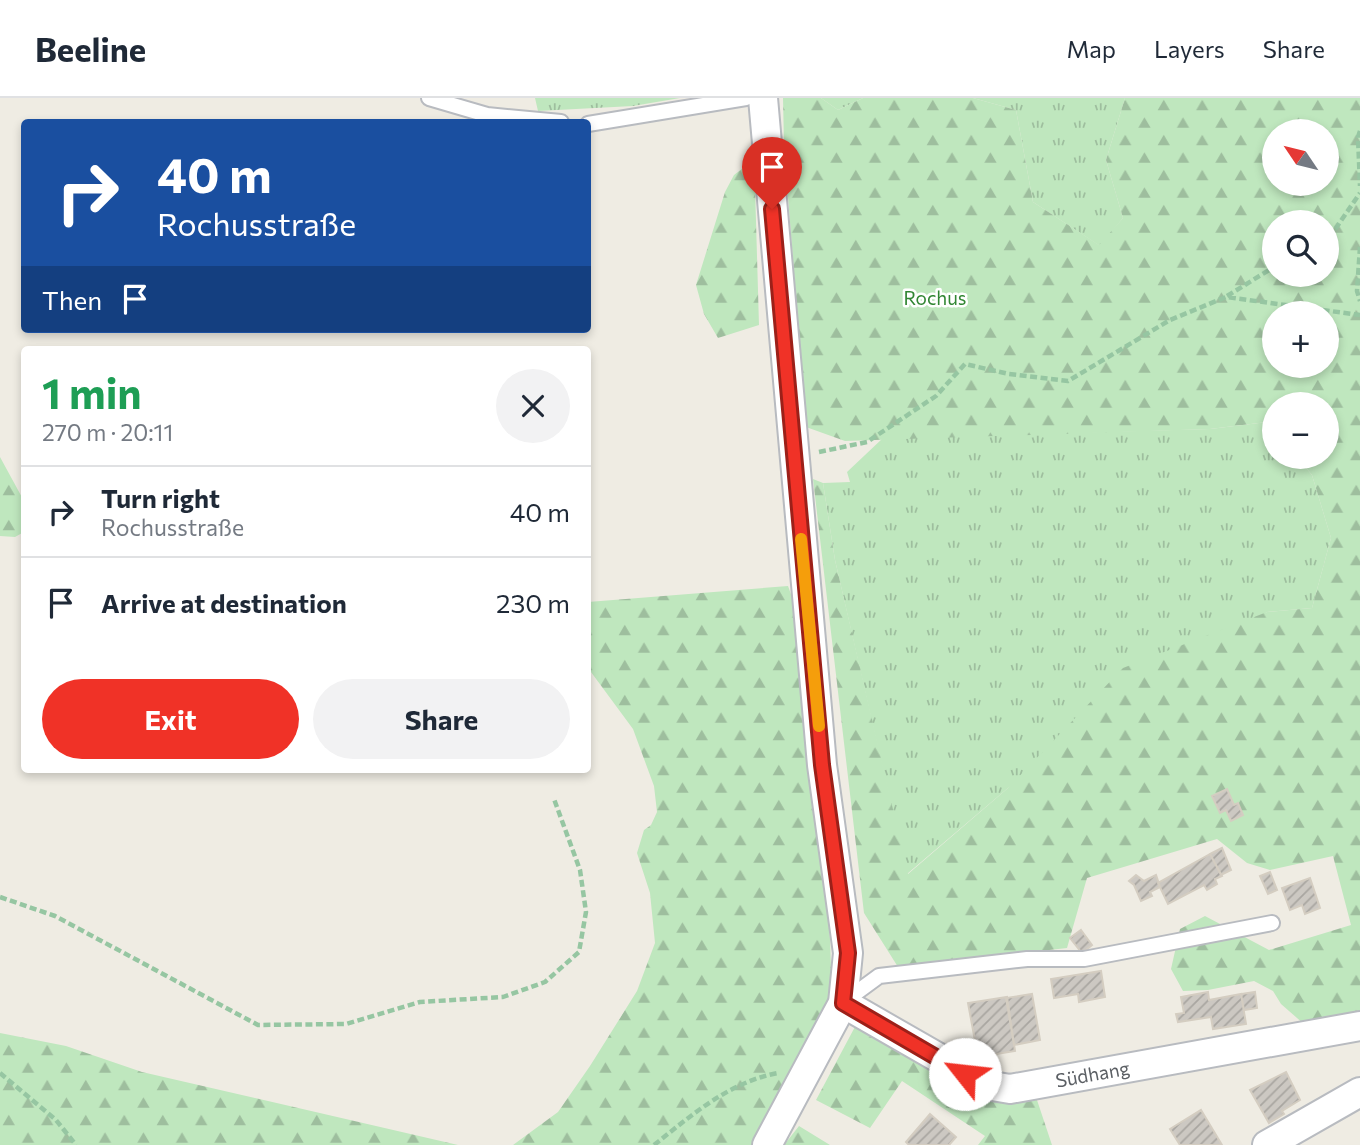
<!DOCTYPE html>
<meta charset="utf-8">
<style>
body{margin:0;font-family:Commissioner,sans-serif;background:#f2f2f3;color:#1f2937;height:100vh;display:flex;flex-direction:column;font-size:26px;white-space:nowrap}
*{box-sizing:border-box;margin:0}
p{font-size:23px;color:#747a83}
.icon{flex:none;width:38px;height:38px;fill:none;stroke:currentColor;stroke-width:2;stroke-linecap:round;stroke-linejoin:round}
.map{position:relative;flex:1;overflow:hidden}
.drawer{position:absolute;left:21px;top:248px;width:570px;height:427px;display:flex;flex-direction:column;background:#fff;border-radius:7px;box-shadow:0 4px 10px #0003}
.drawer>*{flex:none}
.top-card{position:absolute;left:21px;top:21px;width:570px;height:214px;border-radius:7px;box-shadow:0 4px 10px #0003;background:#1a4fa0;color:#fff;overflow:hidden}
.needle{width:46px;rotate:305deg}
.buttons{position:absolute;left:1262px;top:21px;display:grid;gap:14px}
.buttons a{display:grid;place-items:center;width:77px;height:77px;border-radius:50%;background:#fff;box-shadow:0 4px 10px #0003;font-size:35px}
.pin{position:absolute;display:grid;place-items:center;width:60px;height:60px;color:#fff;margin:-72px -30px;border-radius:50% 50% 50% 0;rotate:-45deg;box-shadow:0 0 7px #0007}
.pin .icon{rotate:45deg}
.me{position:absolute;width:77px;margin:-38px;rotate:299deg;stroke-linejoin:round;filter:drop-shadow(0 0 5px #0008)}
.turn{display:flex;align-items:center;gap:24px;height:147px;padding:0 21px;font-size:32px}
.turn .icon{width:91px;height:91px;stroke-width:2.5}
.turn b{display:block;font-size:49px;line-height:60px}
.then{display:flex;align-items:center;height:66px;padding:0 21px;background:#0003;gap:14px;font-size:26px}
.round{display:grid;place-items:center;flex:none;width:74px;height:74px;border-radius:37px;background:#f2f2f3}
.head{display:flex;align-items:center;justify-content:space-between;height:119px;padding:0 21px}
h1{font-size:42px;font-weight:700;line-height:52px;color:#1e9e55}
.action{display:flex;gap:14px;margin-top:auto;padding:14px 21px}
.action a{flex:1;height:80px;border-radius:42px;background:#f03227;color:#fff;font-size:28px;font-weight:700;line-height:80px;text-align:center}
.action a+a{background:#f2f2f3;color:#1f2937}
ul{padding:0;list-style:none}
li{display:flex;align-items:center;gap:21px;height:91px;padding:0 21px;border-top:2px solid #e0e1e3}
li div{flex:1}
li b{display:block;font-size:26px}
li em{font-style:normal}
header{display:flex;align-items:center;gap:42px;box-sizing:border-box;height:98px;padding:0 35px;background:#fff;border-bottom:2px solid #e0e1e3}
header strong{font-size:33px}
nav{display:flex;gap:38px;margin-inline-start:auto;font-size:24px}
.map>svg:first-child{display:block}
.grass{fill:url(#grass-tufts)}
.forest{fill:url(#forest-firs);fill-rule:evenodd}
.building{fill:url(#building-hatch);stroke:#d4cdc1;stroke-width:2}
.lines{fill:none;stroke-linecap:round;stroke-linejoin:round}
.lane-casing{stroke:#b8bbc0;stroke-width:18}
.street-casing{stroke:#b8bbc0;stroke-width:32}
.path{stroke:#96c6a2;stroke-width:4.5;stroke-dasharray:7 3.5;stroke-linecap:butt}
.lane{stroke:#fff;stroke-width:14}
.street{stroke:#fff;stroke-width:28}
.route-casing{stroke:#9c2019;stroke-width:18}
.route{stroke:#f03227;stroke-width:12}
.slow{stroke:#f59e0b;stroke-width:12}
.labels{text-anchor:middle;stroke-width:5;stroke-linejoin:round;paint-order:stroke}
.park-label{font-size:19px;fill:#318633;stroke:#fff}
.street-label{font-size:19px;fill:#5b5f64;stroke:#fff}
</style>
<header>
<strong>Beeline</strong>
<nav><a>Map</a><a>Layers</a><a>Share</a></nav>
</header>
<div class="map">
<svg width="1360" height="1047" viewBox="0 0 1360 1047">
<defs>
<pattern id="grass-tufts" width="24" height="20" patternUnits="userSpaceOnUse" patternTransform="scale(1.75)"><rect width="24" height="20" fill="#bfe7be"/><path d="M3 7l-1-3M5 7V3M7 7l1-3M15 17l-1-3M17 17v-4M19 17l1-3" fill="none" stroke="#9ebe9e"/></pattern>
<pattern id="forest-firs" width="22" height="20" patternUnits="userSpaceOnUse" patternTransform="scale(1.75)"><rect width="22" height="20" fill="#bfe7be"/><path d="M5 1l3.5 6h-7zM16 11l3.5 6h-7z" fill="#9ebe9e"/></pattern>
<pattern id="building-hatch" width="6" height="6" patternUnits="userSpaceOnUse" patternTransform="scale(1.75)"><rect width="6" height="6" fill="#ccc8c2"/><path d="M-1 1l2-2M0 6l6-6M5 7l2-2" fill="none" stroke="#a9a6a1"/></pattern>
</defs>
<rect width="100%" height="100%" fill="#efece3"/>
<path class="grass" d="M535,0H680L633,8L538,13Z
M821,0H863L838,12Z
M973,0H1125L1106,62L1123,120L1100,148L1033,104L1016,12Z
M1267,324L1274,333V359H1297L1312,377L1331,440L1312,510L1267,514L1008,690L907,776L835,462L823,385L850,384L847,374L883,340L1210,331Z"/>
<path class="forest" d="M783,0H821L838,12L863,0H973L1016,12L1033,104L1099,147L1123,120L1106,62L1125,0H1360V921L1305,927L1281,906L1273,893L1254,883L1208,892L1183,893L1171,871L1180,831L1205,818L1269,852L1351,827L1333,758L1270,772L1247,765L1217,741L1087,780L1067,850L898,869L864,815L813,381L823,385L835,462L908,776L1008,690L1123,570L1267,514L1312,510L1331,440L1312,377L1297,359H1326V306H1274V333L1267,324L1210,331L845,343L806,329L784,47ZM1274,33H1326V86H1274ZM1274,124H1326V177H1274ZM1274,215H1326V268H1274Z
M752,63L755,89L759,227L718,240L704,216L696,187L725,94L734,77Z
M0,359L24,403V434L15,439L0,438Z
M788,488L801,524L830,841L832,899L756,1047H513L558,1014L590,968L637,893L655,845L650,795L637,755L644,732L651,727L657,714L654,688L633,631L588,570V504Z
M857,925L983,995L1037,1002L1052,1047H978L985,1038L902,983L870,1030L816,1002Z
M0,935L66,948L142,974L458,1047H0Z
M799,1028L830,1047H784Z"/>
<path class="building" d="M1227,691L1234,707L1238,705L1243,717L1231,723L1226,712L1220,715L1212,698Z
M1222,750L1231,772L1221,777L1210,756Z
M1210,756L1222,778L1215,781L1217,786L1207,792L1204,787L1168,806L1158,785Z
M1270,774L1277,792L1268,796L1260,778Z
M1136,777L1144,783L1156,777L1160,789L1150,794L1152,798L1141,803L1134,787L1129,783Z
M1310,780L1320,810L1305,816L1302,807L1290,812L1282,790Z
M1081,832L1092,847L1082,855L1070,840Z
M1101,873L1105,899L1079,904L1078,896L1054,900L1051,881Z
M1208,894L1209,902L1241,896L1246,926L1213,931L1211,919L1178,924L1176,916L1184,915L1181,899Z
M1255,894L1257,910L1244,912L1241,896Z
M1032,896L1040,942L1014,947L1006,900Z
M1007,899L1015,953L978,959L968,905Z
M1286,974L1300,1002L1282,1013L1284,1016L1269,1025L1250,992Z
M1201,1012L1222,1047H1180L1170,1031Z
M930,1016L956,1039L949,1047H909L906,1044Z"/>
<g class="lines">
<defs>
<path id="lane" d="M429,0L487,17L561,24
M588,26L746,0
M845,903L879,878L1027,861H1084L1272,825"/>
<g id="street">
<path d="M763,0L822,667L848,855L843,905L767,1047"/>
<path id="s1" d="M843,905L986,987L1010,991L1360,928"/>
<path d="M1267,1047L1360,994"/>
</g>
</defs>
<use href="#lane" class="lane-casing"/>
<use href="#street" class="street-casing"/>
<path class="path" d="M1360,33L1358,39L1360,88
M1326,136L1336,130L1360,95
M1360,149L1357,193L1360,203
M1227,198L1274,169
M819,354L867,344L936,298L965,266L1009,276L1068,283L1170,222L1226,199L1360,217
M0,799L55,818L258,927L346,926L420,904L503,899L545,884L579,854L586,814L580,772L554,701
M0,975L56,1022L76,1047
M654,1047C692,1017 729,984 778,975"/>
<use href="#lane" class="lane"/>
<use href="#street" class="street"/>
</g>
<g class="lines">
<defs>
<path id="route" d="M772,111L822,667L848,855L843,905L965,976"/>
</defs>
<use href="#route" class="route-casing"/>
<use href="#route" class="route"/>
<path class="slow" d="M801,441L819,628"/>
</g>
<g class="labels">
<g class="park-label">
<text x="935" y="207">Rochus</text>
</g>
<g class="street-label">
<text dy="7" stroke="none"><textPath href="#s1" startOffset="273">Südhang</textPath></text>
</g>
</g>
</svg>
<div class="buttons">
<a><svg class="needle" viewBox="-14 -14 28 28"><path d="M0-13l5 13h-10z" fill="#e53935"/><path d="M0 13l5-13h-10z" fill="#747a83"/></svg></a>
<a><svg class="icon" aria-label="search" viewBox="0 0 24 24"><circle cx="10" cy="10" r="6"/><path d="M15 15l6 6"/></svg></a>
<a>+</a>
<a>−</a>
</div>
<div class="pin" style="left:772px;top:111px;background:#d93025"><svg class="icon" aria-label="arrive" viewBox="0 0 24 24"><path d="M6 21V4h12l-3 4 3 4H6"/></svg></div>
<svg class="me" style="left:965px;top:976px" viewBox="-20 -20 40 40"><circle r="19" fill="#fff"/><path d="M0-13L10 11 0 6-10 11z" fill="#f03227"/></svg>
<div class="top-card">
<div class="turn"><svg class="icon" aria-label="right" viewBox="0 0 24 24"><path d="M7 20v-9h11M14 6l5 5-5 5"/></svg><div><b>40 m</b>Rochusstraße</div></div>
<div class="then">Then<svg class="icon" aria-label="arrive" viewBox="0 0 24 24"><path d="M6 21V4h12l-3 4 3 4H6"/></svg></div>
</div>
<section class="drawer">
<div class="head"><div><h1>1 min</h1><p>270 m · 20:11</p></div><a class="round"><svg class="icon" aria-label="close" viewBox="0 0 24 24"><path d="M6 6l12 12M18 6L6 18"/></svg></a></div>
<ul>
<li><svg class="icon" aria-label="right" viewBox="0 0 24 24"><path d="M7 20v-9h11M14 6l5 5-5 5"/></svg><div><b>Turn right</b><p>Rochusstraße</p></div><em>40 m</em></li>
<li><svg class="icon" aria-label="arrive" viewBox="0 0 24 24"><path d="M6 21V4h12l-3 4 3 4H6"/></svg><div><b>Arrive at destination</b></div><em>230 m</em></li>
</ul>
<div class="action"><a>Exit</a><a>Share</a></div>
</section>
</div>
